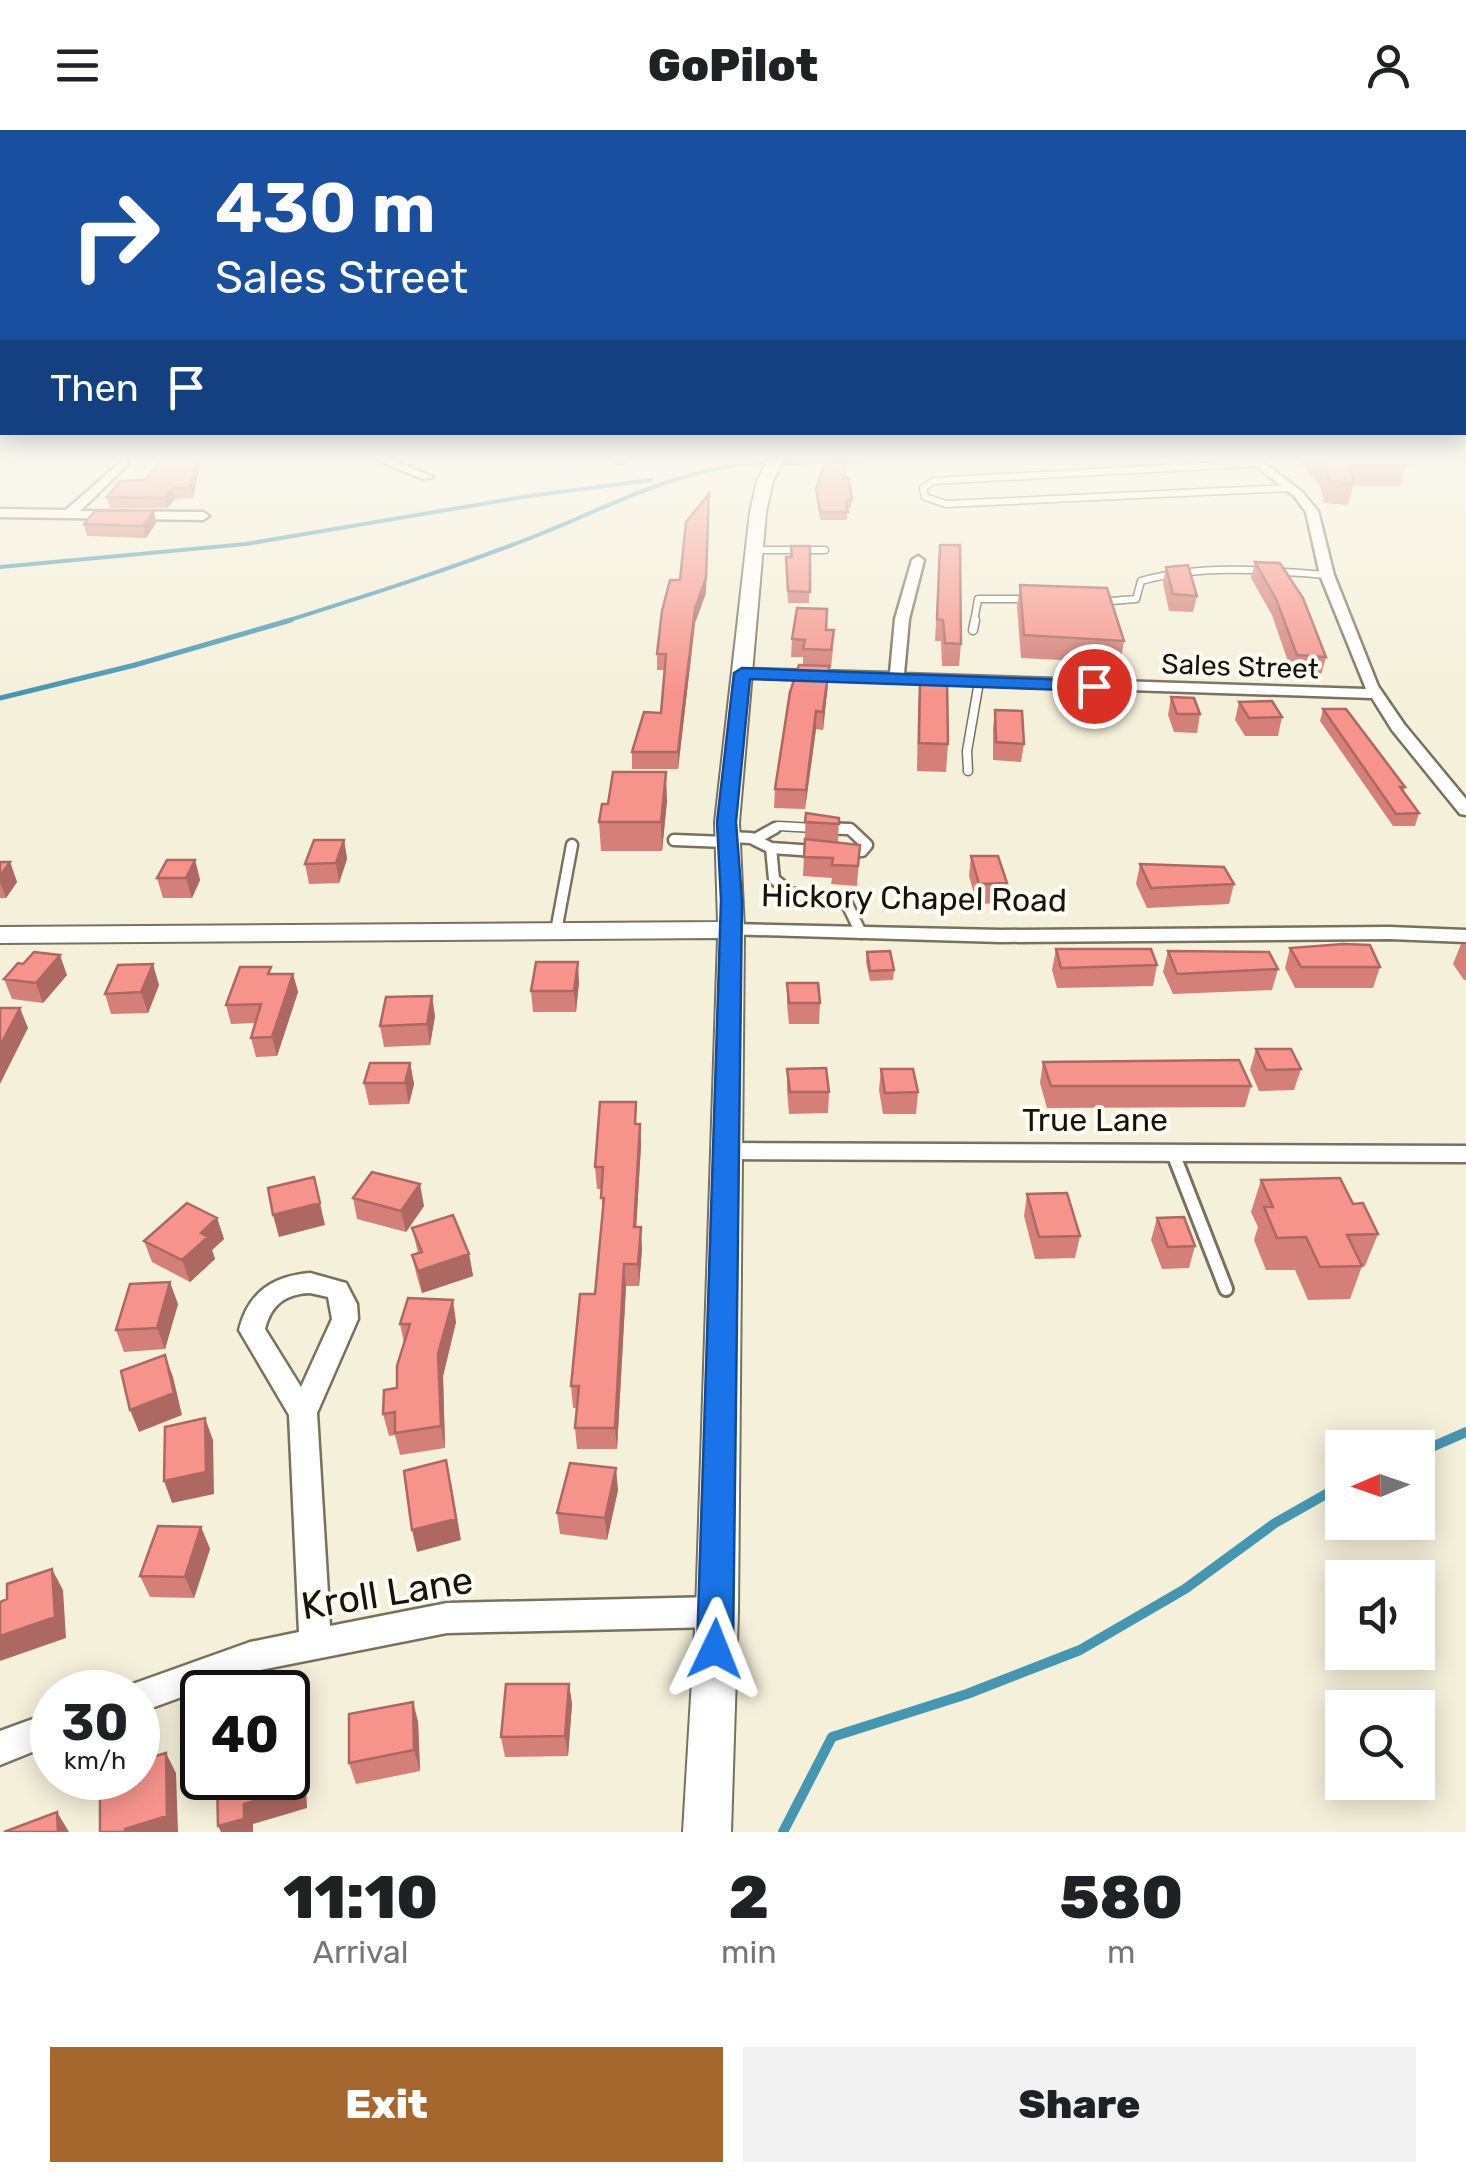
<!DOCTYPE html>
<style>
body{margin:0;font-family:Rubik,sans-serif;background:#f2f2f2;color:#202124;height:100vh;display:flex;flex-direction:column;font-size:38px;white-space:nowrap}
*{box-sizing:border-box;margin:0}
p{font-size:32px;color:#757577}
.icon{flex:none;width:55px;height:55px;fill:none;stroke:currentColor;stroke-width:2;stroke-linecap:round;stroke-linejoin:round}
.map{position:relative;height:1702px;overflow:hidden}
.side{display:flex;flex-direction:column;background:#fff;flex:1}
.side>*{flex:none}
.top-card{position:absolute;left:0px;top:0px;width:1468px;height:305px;box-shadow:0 5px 25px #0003;background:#1a4fa0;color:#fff;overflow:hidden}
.needle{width:65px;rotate:268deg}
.buttons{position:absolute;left:1325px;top:1300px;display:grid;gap:20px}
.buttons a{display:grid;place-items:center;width:110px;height:110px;border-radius:0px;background:#fff;box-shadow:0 5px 25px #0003;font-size:50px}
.speed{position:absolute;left:30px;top:1540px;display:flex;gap:20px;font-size:50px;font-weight:700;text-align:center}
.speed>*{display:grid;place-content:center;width:130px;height:130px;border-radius:50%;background:#fff;box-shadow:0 5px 25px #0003;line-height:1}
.speed small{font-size:25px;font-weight:400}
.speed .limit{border:5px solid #111;border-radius:15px;background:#fff;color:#111}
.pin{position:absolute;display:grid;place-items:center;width:85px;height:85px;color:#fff;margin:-42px;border:5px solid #fff;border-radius:50%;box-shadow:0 2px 10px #0007}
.me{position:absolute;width:110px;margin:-55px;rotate:2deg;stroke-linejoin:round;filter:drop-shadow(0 0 8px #0008)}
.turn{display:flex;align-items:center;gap:35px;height:210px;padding:0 50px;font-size:45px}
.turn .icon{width:130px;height:130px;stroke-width:2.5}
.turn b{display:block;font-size:70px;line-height:85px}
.then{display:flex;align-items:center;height:95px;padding:0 50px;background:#0003;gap:20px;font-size:38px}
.eta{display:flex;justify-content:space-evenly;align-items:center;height:170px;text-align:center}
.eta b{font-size:60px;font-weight:800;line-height:70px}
.button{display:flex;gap:20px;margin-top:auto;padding:20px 50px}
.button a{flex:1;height:115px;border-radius:0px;background:#a6672f;color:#fff;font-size:40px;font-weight:800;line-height:115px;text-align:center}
.button a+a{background:#f2f2f2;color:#202124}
header{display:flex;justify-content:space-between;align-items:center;height:130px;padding:0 50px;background:#fff;font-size:45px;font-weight:800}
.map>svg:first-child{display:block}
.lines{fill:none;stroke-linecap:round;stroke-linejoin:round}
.stream-far2{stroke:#4696b2;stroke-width:4}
.stream-far1{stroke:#4696b2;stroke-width:5}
.stream{stroke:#4696b2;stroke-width:10}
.lane-far3-casing{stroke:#76725e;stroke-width:9}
.lane-far2-casing{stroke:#76725e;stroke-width:11}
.lane-far1-casing{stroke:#76725e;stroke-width:15}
.lane-casing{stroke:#76725e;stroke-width:18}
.street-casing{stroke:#76725e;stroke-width:5}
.secondary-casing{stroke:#76725e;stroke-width:4}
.lane-far3{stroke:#fff;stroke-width:6}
.lane-far2{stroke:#fff;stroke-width:8}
.lane-far1{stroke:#fff;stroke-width:10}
.lane{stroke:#fff;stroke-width:12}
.street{fill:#fff;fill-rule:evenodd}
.secondary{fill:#fff;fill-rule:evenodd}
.wall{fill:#d47f78}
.shaded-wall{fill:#ac6861}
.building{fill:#f6948b;stroke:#ac6861;stroke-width:2.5}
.route{fill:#1a73e8;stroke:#114b97;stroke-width:2.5}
.labels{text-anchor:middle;stroke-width:8;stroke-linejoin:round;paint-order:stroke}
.far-street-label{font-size:28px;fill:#15140c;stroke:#fffdf4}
.street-label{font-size:32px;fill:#15140c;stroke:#fffdf4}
.near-street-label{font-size:38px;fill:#15140c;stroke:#fffdf4}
</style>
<header><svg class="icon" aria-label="menu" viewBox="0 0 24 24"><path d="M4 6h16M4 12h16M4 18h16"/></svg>GoPilot<svg class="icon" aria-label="person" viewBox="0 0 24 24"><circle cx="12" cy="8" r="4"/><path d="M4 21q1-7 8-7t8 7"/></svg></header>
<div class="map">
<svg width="1466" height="1702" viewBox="0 0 1466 1702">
<rect width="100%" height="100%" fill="#f5f0da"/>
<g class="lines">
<path class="stream-far2" d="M785,333L982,325
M0,437L246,414L529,366L651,350
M283,492C368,465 454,438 538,405C616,374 676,338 763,333"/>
<path class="stream-far1" d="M0,568L135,535L291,490"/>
<path class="stream" d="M1418,1323L1466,1302
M783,1702L832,1607L967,1564L1080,1520L1185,1459L1275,1393L1342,1355"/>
<defs>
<path id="lane-far3" d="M1257,333L934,351L923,358L925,367L946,374L1290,358
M754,420H825
M1099,472L1136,469L1141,451C1202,434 1265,440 1327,445
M974,492L978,469H1032"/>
<path id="lane-far2" d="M973,500L975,490
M968,641L967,621L979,552
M771,700L778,696L851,700"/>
<path id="lane-far1" d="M821,698L850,699L867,715L862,721L847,722
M728,707L751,708L771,718L774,749L791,763L847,774L861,803
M757,708L775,698
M674,710L726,712
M771,718L815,721
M556,801L572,715"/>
<path id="lane" d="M1173,1023L1226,1159"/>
<path id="street" d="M365,325H380L433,347L423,349Z
M623,325H640L619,333L613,330Z
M1242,325H1254L1302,362L1318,381L1334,445L1378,556L1404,594L1466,669V685L1460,684L1392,600L1372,568L742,547L735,543L742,539L890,543L895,489L912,430L918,426L924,430L909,489L904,544L1366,559L1320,445L1306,382L1294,366Z
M123,330L127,331V335L80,381L203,382L209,386L203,390L0,387V379L66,380Z
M731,794L1001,800L1389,797L1466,800V812L1389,809L1001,812L724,804L721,800Z
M724,1013L1466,1016V1032L724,1029L716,1027L713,1021L716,1015Z
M310,1143L346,1153L357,1174L358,1189L317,1283L330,1496L447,1473L717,1467L728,1472L732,1482L728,1492L717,1497L447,1503L250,1542L138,1583V1562H124L127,1556L250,1512L299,1502L289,1285L239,1200C248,1163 272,1146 310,1143ZM310,1163L328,1167L332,1189L301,1257L265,1199C271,1175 285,1164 310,1163Z
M52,1582V1614L0,1635V1601Z"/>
<path id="secondary" d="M770,325H786L773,351L766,382L739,692L744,800L738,1482L731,1702H683L696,1482L718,808L0,813V797L718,792L715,692L750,382L757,351Z"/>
</defs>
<use href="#lane-far3" class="lane-far3-casing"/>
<use href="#lane-far2" class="lane-far2-casing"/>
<use href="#lane-far1" class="lane-far1-casing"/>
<use href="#lane" class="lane-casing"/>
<use href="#street" class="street-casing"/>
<use href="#secondary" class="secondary-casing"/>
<use href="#lane-far3" class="lane-far3"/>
<use href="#lane-far2" class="lane-far2"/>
<use href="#lane-far1" class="lane-far1"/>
<use href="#lane" class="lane"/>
<use href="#street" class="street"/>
<use href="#secondary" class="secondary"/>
</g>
<path class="wall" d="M202,325L193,368L175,369L167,378H110L107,367Z
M1294,325H1397L1407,335L1401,356H1353L1348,375L1324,373L1321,358Z
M847,342L845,348L852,370L851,378H847V390H820L816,359Z
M154,381L156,393L146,408L87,406L84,394Z
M940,415L961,514L959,536H942L941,511H935Z
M791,416H810L809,473H788L786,427H790Z
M1255,432L1326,527L1321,545L1292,543L1272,485L1251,448Z
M1166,437L1197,466L1193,482L1169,481L1163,453Z
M1020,455L1124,511L1120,533L1021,528L1017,477Z
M706,463L695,493L678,639H632V622L661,583L665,540H657V524Z
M826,500H834L833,518L831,538H829L823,600L816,599L805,679L774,678L775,659L803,535V527H791L792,509Z
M920,550L948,614L946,642L917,641L918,577Z
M1171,567L1200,584L1197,603L1174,602L1168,585Z
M1239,572L1282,587L1278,606H1245L1235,590Z
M1323,579L1405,657L1403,662L1419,683L1415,696H1393L1320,591Z
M995,580L1024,614L1021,632L993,630V598Z
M667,671L662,721H601L599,692Z
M806,683L839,688L838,713L860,715L857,756L831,754L832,748L803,746Z
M344,710L347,729L339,753L309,754L305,734Z
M971,726L1007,753L1004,773L977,774L969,746Z
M195,730L200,750L192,768H163L157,748Z
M0,732H10L17,752L6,768H0Z
M1140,734L1234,754L1229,774L1147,778L1136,754Z
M1461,814H1466V850H1464L1453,834Z
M1290,818L1380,837L1373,858H1295L1285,838Z
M1056,819L1157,835L1153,856L1057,858L1052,840Z
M1168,821L1278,839L1272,860L1173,864L1163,842Z
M867,822L894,840L893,850L870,851L866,832Z
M272,844H293L298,862L277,926L256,927L251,908L255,893L231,894L226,875Z
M67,845L43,873L12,869L4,849Z
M579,852L576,882H533L531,861Z
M787,853L820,873L819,894H789L787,874Z
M159,855L148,883L111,884L105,864Z
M435,886L430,915L384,917L380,896Z
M1256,919L1301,939L1294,960L1259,961L1250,940Z
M1043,932L1251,956L1245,977L1047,978L1040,953Z
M410,933L414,954L409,974L369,975L364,953Z
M787,939L829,962L828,983L789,984L787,960Z
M881,939L918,962L916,984H883L879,960Z
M637,994H640L641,1015L636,1097L642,1119L639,1156H626L617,1319H577L575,1298L576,1278H573L571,1256L595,1164L602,1089V1059H597L595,1037Z
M1261,1050L1353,1074L1378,1104L1365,1136H1362L1350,1169L1308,1170L1295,1140H1266L1254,1110L1258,1097L1251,1082Z
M1027,1064L1080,1106L1075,1128L1035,1129L1024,1086Z
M353,1068L424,1076L406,1102L357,1089Z
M217,1088L224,1109L212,1120L215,1129L190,1152L152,1132L144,1111Z
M1157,1088L1195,1116L1189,1138L1162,1139L1151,1110Z
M412,1098L469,1124L473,1146L422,1163L417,1147L412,1125L418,1123Z
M178,1174L165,1219L124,1222L116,1200Z
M456,1192L443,1246L445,1318L400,1325L395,1305L389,1306L383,1284L397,1258L404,1213L400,1194Z
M618,1360L607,1410L560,1404L557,1383Z
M201,1397L210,1419L194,1468L150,1467L140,1446Z
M569,1554L572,1574L568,1626L505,1627L501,1607Z
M413,1572L418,1592L420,1641L356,1654L349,1633Z"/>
<path class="shaded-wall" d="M198,325H202L193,368L190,358Z
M172,358L175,369L167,378L165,368Z
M709,378L706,463L695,493L678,639V622L695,478Z
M154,381L156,393L146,408L143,396Z
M829,536L828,554L823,600V582Z
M816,581V599L805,679L806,660Z
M666,642L667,671L662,721L661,692Z
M344,710L347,729L339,753L336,733Z
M195,730L200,750L192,768L186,748Z
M10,732L17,752L6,768L0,752V746Z
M60,825L67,845L43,873L36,853Z
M578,832L579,852L576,882L574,861Z
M153,834L159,855L148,883L141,862Z
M293,844L298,862L277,926L272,907Z
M432,866L435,886L430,915L427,894Z
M20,878L28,898L0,954V916Z
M410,933L414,954L409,974L405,953Z
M640,994L641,1015L635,1119L634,1097Z
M314,1047L325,1095L279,1107L273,1085Z
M420,1054L424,1076L406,1102L401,1081Z
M217,1088L224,1109L212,1120L215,1129L190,1152L182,1130L201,1103Z
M641,1097L642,1119L639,1156L638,1134Z
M469,1124L473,1146L422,1163L418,1141Z
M624,1134L626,1156L617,1319L615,1298Z
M170,1152L178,1174L165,1219L157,1198Z
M453,1170L456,1192L443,1246L445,1318L441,1296L438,1224Z
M165,1225L173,1247L182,1285L139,1302L130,1280Z
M205,1288L213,1310L214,1364L172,1373L164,1351Z
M616,1338L618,1360L607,1410L605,1388Z
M451,1352L461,1410L417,1422L412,1400Z
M201,1397L210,1419L194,1468L185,1447Z
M52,1439L63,1460L66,1508L0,1531V1506Z
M569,1554L572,1574L568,1626L565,1606Z
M413,1572L418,1592L420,1641L414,1620Z
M296,1590L304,1611L307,1678L253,1694V1702H221L218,1696L244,1674Z
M166,1623L176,1643L178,1702H125V1699Z
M57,1682L69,1702H58Z"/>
<path class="building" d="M165,325H198L190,358H172L165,368L107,367L120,351L145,350Z
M1316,325H1397L1407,335H1349L1354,353L1330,351L1326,337Z
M826,330L847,334L844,348H849L852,370H846L848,382H820L816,359Z
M709,364L706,448L695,478L678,622H632L644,582L661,583L666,524H657L662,481L670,450H680L686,392Z
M95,381H154L143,396L84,394Z
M940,415H960L961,514L945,513L943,490L937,489Z
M791,416H810V462L788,461L786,427H792Z
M1255,432L1280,433L1303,468L1326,527L1297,525L1276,469Z
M1188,435L1197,466L1173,464L1166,437Z
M1020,455L1107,458L1124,511L1024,505Z
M797,478L827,479L826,500H834L831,520L803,519L805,510L792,509Z
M799,535L829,536L823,582L816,581L806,660L775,659L790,562Z
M920,550L947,551L948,614L919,613Z
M1171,567L1194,568L1200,584H1177Z
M1272,571L1282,587L1249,588L1239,572Z
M1323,579H1346L1405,657H1400L1419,683L1396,684Z
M995,580L1022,581L1024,614L996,612Z
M613,642H666L661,692H599L602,674H608Z
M806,683L839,688V694L805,692Z
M805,709L860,715L858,736L832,735L833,728L804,727Z
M314,710H344L336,733L305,734Z
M971,726H998L1007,753L979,754Z
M167,730H195L186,748H157Z
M0,732H10L0,746Z
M1140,734L1224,737L1234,754L1151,758Z
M1343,814L1370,815L1380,837H1301L1290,818Z
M1056,819H1151L1157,835L1061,838Z
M890,821L894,840L870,841L867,822Z
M1168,821L1269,822L1278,839L1177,844Z
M34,822L60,825L36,853L4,849L18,833L23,834Z
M536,832H578L574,861H531Z
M153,834L141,862L105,864L118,835Z
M240,837H271L268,844H293L272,907L251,908L261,874L226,875Z
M787,853H818L820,873H789Z
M432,866L427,894L380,896L386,867Z
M0,878H20L0,916Z
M1256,919H1291L1301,939L1266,940Z
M1239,930L1251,956H1051L1043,932Z
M370,933H410L405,953H364Z
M826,938L829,962H790L787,939Z
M881,939H913L918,962L885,963Z
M600,972H636L635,994H640L634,1097H641L638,1134H624L615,1298H575L579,1256H571L580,1164H595L604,1068H601L603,1037H595Z
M372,1042L420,1054L401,1081L353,1068Z
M314,1047L320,1073L273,1085L268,1058Z
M1340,1048L1353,1074L1363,1073L1378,1104L1347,1105L1362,1136L1320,1137L1306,1107L1277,1108L1264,1077H1273L1261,1050Z
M1067,1063L1080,1106L1039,1107L1027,1064Z
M187,1073L217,1088L201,1103L208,1107L182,1130L144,1111Z
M453,1085L469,1124L418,1141L412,1125L422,1122L412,1098Z
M1184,1087L1195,1116L1168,1117L1157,1088Z
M170,1152L157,1198L116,1200L130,1154Z
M408,1168L453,1170L438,1224L441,1296L395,1303V1282L383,1284L384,1260L397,1258V1236L410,1194H400Z
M165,1225L174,1263L130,1280L121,1241Z
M205,1288L206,1342L164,1351L165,1297Z
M446,1330L456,1389L412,1400L404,1341Z
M570,1333L616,1338L605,1388L557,1383Z
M158,1396L201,1397L185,1447L140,1446Z
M52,1439L55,1487L0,1506V1472L7,1469V1454Z
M506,1554H569L565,1606L501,1607Z
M413,1572L414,1620L349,1633V1584Z
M296,1590L300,1658L244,1674V1689L218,1696L217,1648H288V1592Z
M166,1623L167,1686L125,1699V1702H100V1648H138V1631Z
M57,1682L58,1702H4Z"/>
<linearGradient id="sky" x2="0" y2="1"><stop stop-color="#6fbeef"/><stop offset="0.58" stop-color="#faf8ee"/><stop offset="1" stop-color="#faf8ee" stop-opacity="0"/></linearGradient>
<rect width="1466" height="563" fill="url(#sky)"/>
<path class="route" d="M742,538L1094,551L1102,556L1094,561L750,549L736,692L742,770L733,1519L728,1531L715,1536L702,1531L697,1519L721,770L717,692L734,543Z"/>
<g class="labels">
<g class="far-street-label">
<text transform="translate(1240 536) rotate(2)" y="10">Sales Street</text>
</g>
<g class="street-label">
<text transform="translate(914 768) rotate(1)" y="11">Hickory Chapel Road</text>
<text x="1095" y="1001">True Lane</text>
</g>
<g class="near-street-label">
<text transform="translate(387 1463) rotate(-9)" y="13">Kroll Lane</text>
</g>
</g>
</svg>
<div class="buttons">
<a><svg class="needle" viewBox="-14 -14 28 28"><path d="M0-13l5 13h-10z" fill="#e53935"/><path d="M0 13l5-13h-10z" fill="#757577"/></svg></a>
<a><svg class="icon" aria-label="sound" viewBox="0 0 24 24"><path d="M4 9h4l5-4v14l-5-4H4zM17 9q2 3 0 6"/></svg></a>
<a><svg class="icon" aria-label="search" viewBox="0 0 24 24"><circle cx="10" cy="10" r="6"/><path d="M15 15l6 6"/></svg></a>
</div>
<div class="speed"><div>30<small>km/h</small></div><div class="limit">40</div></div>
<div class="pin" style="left:1094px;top:556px;background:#d93025"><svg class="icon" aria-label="arrive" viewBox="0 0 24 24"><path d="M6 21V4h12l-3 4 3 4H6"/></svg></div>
<svg class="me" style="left:715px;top:1519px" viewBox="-20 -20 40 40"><path d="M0-17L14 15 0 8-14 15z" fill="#1a73e8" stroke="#fff" stroke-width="4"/></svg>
<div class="top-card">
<div class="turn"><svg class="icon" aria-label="right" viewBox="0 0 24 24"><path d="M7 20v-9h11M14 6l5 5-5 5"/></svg><div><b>430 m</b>Sales Street</div></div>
<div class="then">Then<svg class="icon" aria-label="arrive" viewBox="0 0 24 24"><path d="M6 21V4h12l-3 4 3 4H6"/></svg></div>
</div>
</div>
<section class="side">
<div class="eta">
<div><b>11:10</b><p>Arrival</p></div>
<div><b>2</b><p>min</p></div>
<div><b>580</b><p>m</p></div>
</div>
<div class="button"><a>Exit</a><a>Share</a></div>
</section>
